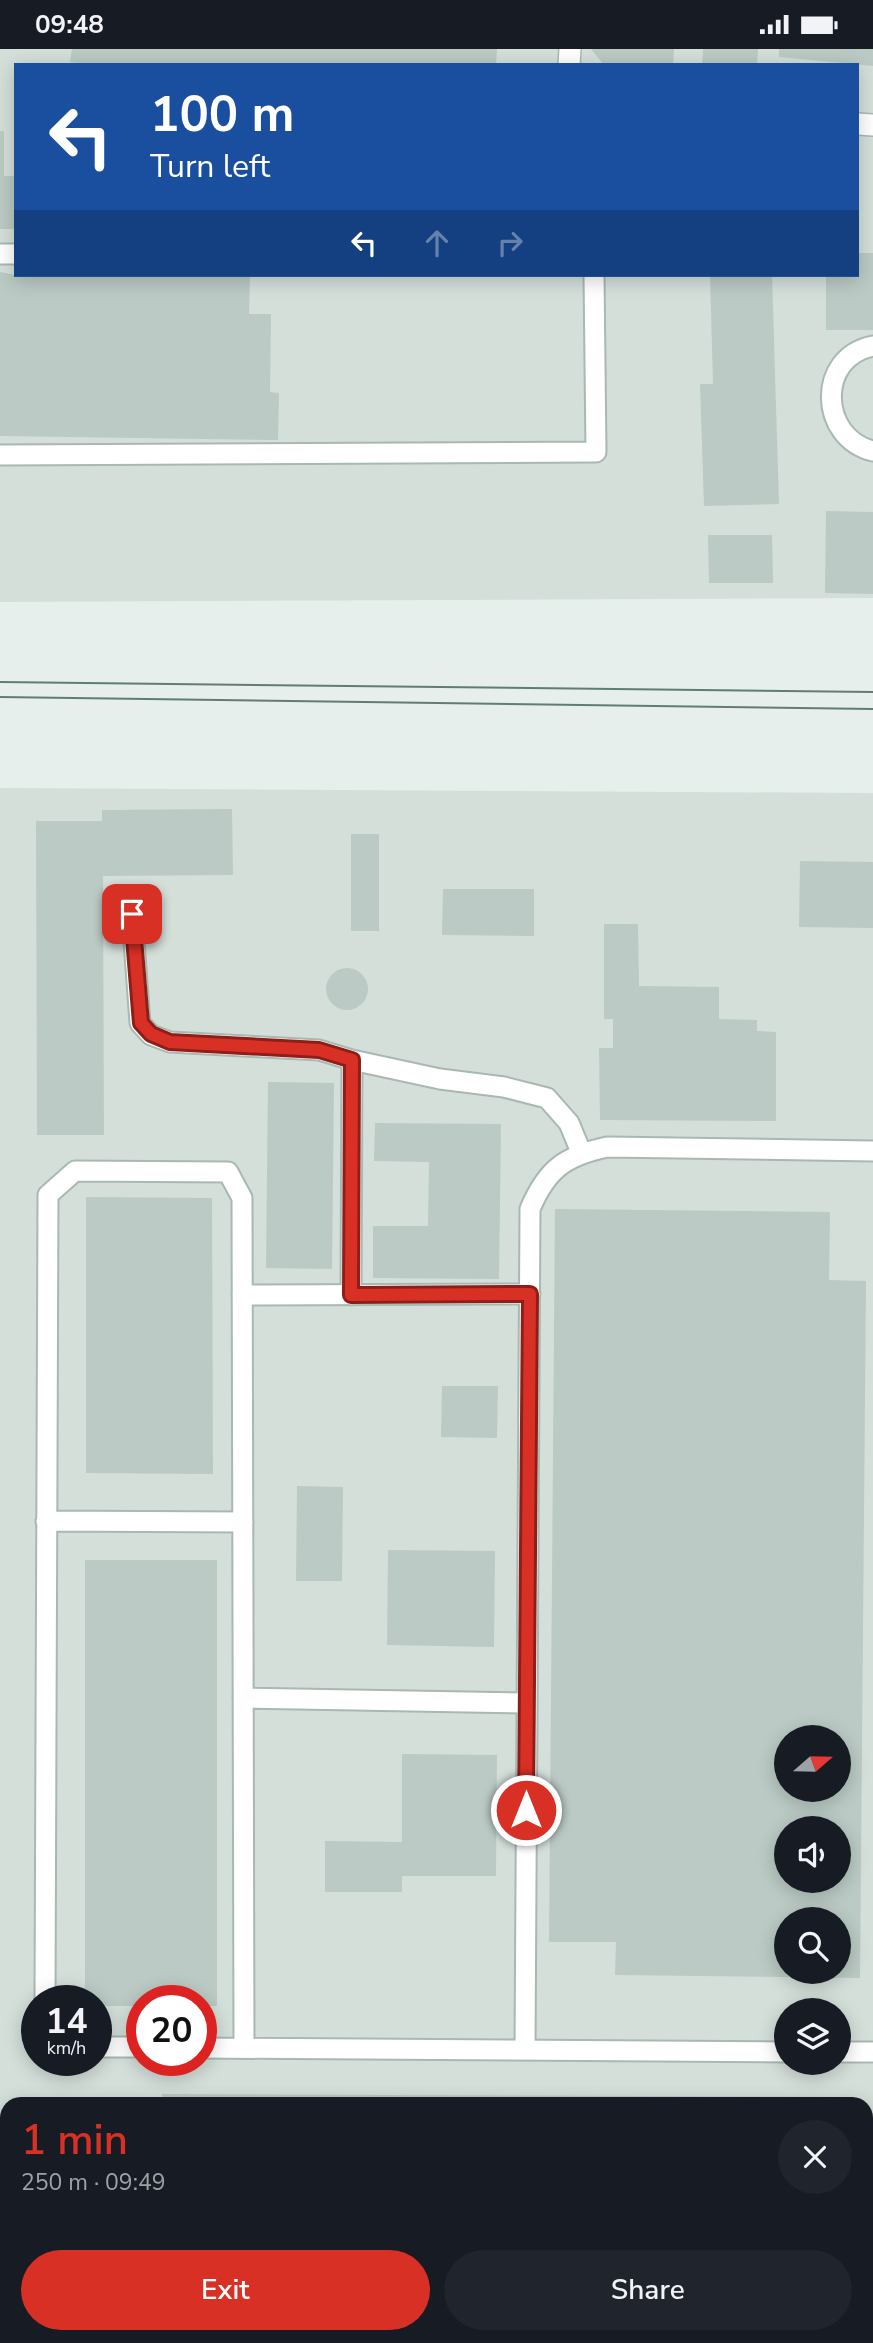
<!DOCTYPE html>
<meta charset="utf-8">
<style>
body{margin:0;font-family:"Nunito Sans",sans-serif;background:#20242c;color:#f1f3f6;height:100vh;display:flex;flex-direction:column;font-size:26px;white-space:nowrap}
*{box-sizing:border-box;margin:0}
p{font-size:23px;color:#9ea1a6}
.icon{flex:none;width:38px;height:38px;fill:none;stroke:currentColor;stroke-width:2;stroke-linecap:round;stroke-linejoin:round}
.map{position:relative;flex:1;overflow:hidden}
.side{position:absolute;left:0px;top:2048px;width:873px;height:247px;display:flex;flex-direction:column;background:#171b24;border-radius:21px 21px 0 0;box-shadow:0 4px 18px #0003}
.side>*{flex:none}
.top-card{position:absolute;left:14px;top:14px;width:845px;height:214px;border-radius:0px;box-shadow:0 4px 18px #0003;background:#1a4fa0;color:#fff;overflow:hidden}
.needle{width:46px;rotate:70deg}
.controls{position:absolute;left:774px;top:1676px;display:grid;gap:14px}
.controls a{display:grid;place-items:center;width:77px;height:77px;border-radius:50%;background:#171b24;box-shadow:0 4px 18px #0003;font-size:35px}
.speed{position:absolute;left:21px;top:1936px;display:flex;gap:14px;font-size:35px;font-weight:700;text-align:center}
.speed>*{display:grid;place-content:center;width:91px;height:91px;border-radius:50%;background:#171b24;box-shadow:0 4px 18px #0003;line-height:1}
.speed small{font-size:18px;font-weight:400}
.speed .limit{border:10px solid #d22;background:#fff;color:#111}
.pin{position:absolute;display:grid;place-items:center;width:60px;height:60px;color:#fff;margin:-30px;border-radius:14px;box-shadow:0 4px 10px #0006}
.me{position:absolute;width:77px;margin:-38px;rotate:0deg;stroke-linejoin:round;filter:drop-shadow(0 0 5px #0008)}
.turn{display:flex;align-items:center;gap:24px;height:147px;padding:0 21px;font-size:32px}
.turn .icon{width:91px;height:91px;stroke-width:2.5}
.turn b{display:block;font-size:49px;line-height:60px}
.lanes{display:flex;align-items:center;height:66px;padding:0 21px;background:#0003;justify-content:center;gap:35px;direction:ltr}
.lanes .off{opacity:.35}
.round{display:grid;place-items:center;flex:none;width:74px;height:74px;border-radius:37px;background:#20242c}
.headline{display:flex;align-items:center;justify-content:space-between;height:119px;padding:0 21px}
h1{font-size:42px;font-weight:600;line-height:52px;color:#d93025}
.button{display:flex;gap:14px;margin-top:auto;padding:14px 21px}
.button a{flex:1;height:80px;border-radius:42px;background:#d93025;color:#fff;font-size:28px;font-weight:600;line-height:80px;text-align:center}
.button a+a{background:#20242c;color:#f1f3f6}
.status{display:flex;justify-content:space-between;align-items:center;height:49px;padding:0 35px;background:#171b24;direction:ltr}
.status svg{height:19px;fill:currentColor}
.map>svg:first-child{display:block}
.built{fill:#d4dfda;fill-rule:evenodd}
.building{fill:#bbcac4;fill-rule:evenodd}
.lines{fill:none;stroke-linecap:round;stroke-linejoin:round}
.lane-casing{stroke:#a8b8b2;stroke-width:23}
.street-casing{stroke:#a8b8b2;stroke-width:24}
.lane{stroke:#fff;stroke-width:19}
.street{stroke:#fff;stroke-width:21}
.tram{stroke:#5f7d75;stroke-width:2}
.route-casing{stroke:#8d1f18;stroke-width:18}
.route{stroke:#d93025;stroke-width:12}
</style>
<div class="status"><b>09:48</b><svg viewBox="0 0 49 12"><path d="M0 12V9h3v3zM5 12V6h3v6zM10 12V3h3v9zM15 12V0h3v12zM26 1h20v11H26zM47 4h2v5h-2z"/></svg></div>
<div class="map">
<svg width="873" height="2294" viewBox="0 0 873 2294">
<rect width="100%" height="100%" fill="#e6efeb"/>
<path class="built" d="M0,0H873V549L0,553ZM16,16H858V226H16Z
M0,739L873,744V2294H0ZM786,1689H838V1741H786ZM786,1780H838V1832H786ZM786,1871H838V1923H786ZM37,1951H96V2011H37ZM142,1951H201V2011H142ZM786,1962H838V2014H786ZM7,2054H866V2287H7Z"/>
<path class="building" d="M72,0H497L496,16H103L70,13Z
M591,0H674L673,16H604Z
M703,0H758L757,16H702Z
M779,0H873V17L779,8Z
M0,82H4V127H16V180H0Z
M858,204H873V281H826V226H858Z
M0,223L16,226L250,227L249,265H271L270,343L279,344L278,391L0,387Z
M710,226H772L779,455L704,457L700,335H713Z
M826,462L873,463V545L825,544Z
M708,486H772L773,534H709Z
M232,760L233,826L103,827L104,1086H37L36,772H102V761Z
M351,785H379V882H351Z
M800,812L873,813V879L799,878Z
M443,840H534V887L442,886Z
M604,875H638L639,937L719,938V970L757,971V982L776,983V1072L600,1071L599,999H613V970H604Z
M326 940a21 21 0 1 1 42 0a21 21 0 1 1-42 0Z
M268,1033L334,1034L332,1220L266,1219Z
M375,1074L501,1075L499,1230L373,1229V1177H428L429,1113L374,1112Z
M86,1148L212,1149L213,1425L86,1424Z
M555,1160L830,1163L829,1231L866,1232L860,1929L615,1926L616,1893H549ZM786,1689H838V1741H786ZM786,1780H838V1832H786ZM786,1871H838V1923H786Z
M442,1337H498L497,1389L441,1388Z
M297,1437L343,1438L342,1532H296Z
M388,1501L495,1502L494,1598L387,1596Z
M85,1511H217V1957H201V1951H142V1957H96V1951H85Z
M402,1705L497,1706L496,1827H402V1843H325V1792L402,1793Z
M162,2045L854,2048V2054H162Z"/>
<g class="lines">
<defs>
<path id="lane" d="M0,205H16
M873,297C816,308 819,389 873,402
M0,406L596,403L594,226
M132,865L140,974L151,986L170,993L319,1001L352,1011L440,1030L504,1038L547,1049L569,1074L581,1103
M242,1246L530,1245
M351,1246L352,1011
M46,1472L243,1473
M243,1649L527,1654
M45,1951L48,1146L75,1122L228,1123L242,1149L244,1999
M96,1998H142
M201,1999L786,2003
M525,2001L530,1160C547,1120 565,1107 607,1098L873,1102
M838,2003H873"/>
<path id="street" d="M569,16L570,0
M858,75L873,76"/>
</defs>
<use href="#lane" class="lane-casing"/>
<use href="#street" class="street-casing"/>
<use href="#lane" class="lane"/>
<use href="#street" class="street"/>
<path class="tram" d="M0,633L873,643
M0,648L873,660"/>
</g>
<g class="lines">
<defs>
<path id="route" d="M132,865L141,974L151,985L170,993L319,1001L352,1011L351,1246L530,1245L526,1761"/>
</defs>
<use href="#route" class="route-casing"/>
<use href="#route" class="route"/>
</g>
</svg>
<div class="controls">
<a><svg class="needle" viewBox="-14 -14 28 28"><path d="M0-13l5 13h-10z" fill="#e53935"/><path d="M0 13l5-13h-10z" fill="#9ea1a6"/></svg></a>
<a><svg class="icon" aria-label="sound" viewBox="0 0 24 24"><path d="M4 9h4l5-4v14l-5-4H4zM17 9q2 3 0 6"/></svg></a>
<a><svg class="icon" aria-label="search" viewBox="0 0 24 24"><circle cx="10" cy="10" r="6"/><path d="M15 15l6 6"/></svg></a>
<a><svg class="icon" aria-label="layers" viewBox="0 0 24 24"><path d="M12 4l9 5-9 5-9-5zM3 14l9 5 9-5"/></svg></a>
</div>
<div class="speed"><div>14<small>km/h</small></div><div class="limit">20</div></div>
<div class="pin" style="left:132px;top:865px;background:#d93025"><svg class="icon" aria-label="arrive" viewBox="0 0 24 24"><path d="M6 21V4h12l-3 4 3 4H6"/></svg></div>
<svg class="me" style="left:526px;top:1761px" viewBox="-20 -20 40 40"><circle r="17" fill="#d93025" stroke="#fff" stroke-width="3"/><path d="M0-11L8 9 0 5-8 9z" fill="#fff"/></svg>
<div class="top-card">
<div class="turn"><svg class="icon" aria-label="left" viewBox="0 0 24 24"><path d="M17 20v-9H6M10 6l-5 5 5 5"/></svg><div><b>100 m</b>Turn left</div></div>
<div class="lanes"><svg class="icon" aria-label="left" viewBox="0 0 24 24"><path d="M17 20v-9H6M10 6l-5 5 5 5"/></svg><svg class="icon off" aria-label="ahead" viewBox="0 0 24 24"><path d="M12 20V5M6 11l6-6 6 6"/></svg><svg class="icon off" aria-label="right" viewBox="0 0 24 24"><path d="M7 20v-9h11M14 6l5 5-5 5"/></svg></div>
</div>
<section class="side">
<div class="headline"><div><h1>1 min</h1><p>250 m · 09:49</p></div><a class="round"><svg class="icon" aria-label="close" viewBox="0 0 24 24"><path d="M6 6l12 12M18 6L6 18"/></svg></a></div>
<div class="button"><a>Exit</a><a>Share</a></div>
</section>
</div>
